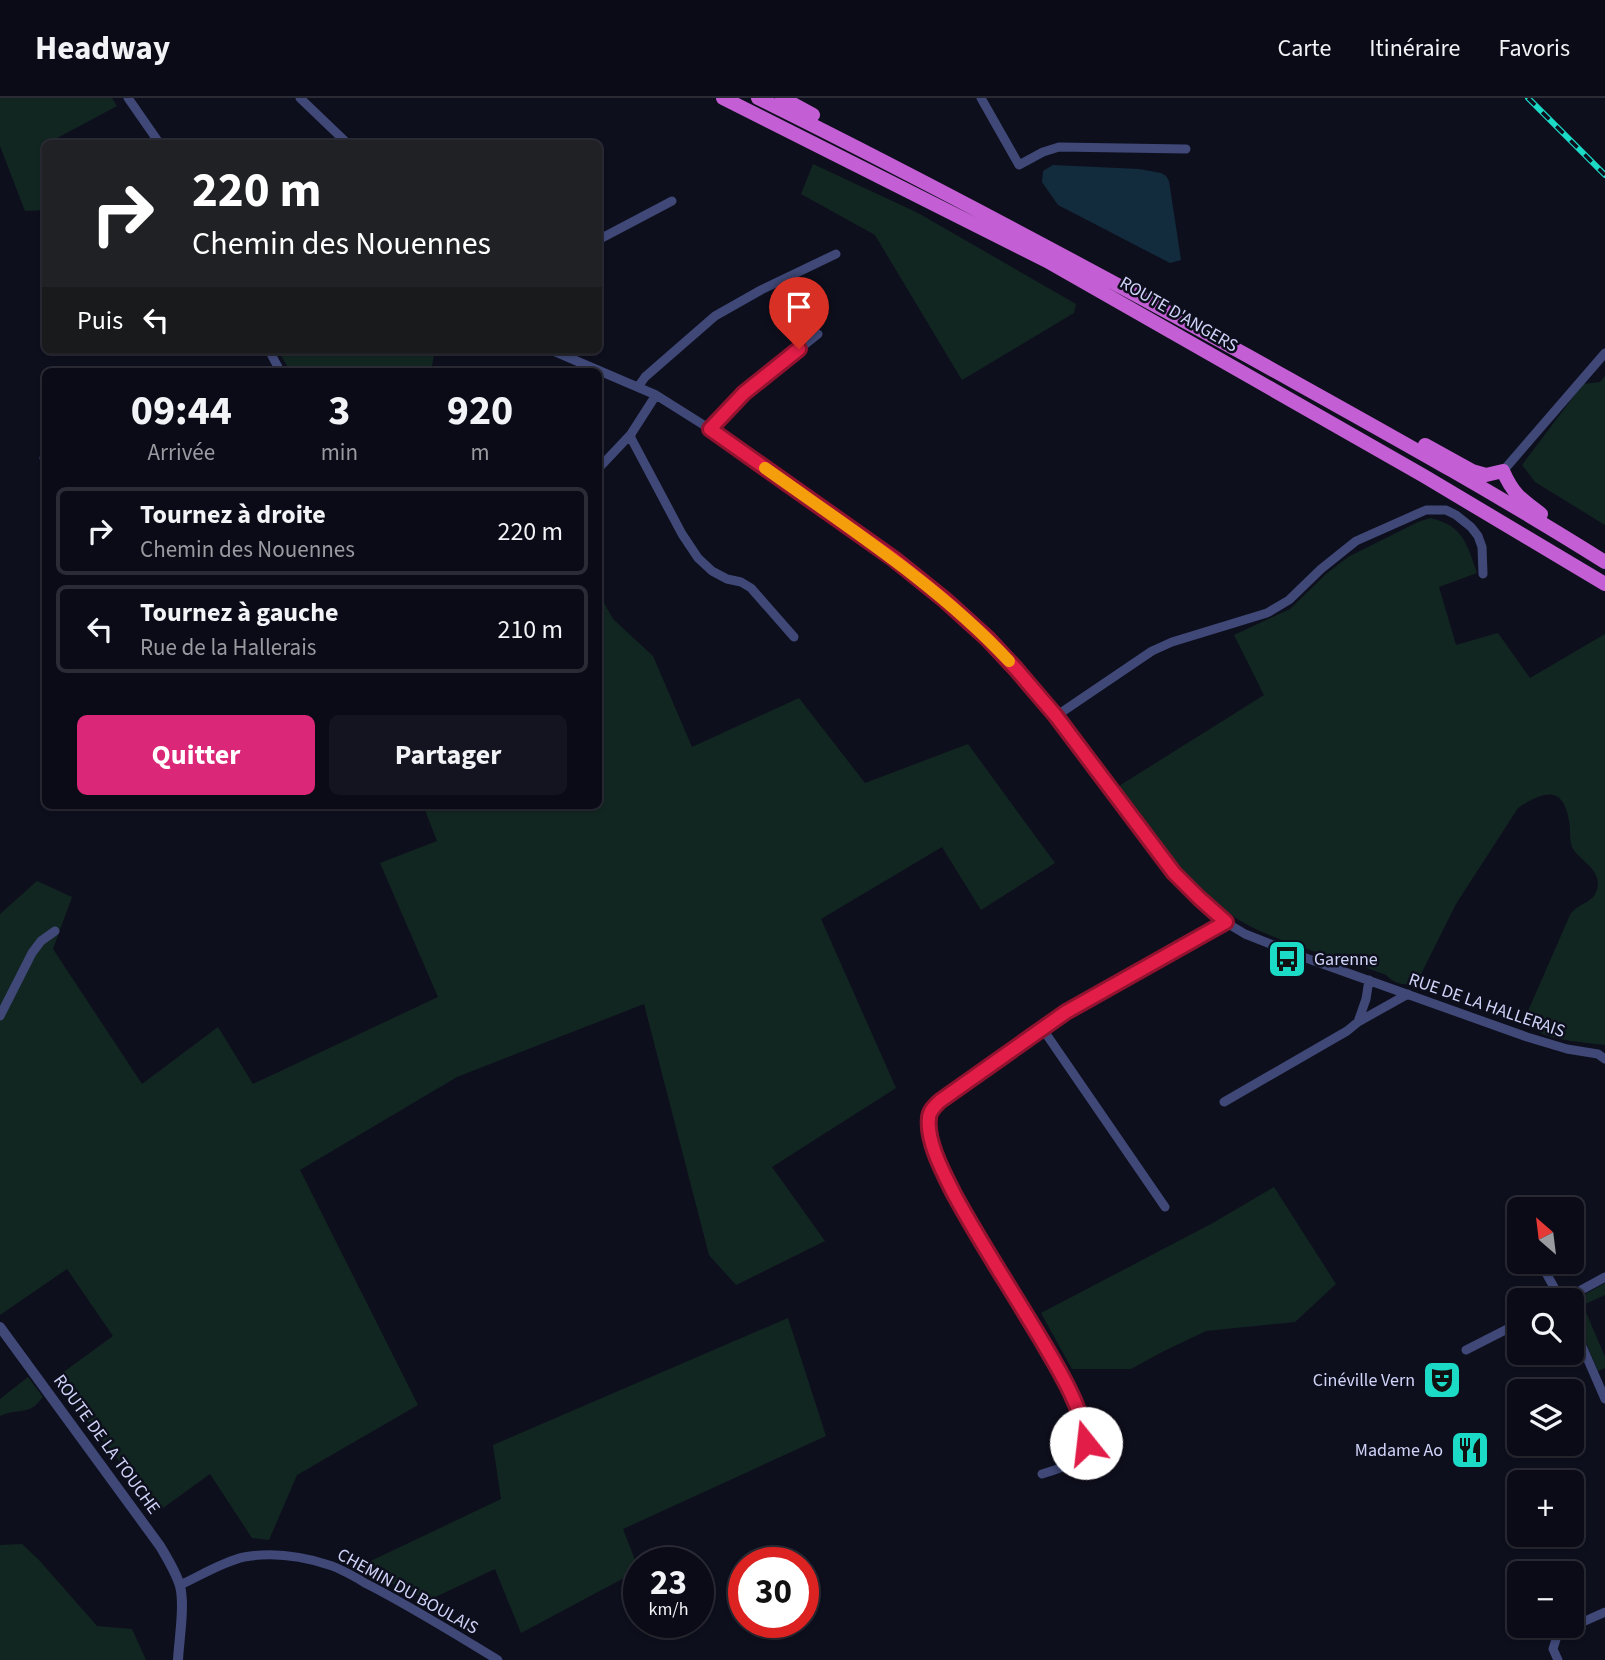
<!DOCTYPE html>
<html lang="fr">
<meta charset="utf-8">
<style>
body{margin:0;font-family:"Source Sans 3",sans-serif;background:#13141f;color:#f1f3f6;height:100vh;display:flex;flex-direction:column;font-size:26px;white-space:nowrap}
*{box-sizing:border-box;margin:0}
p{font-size:23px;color:#999ba1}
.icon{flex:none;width:38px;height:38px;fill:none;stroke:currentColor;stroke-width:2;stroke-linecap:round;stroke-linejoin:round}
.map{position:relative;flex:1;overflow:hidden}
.sheet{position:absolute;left:42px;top:270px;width:560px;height:441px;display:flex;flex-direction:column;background:#0a0b16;border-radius:10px;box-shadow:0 2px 5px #0004,0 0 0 2px #2a2b35}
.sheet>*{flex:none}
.top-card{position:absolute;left:42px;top:42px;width:560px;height:214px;border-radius:10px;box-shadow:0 2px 5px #0004,0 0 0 2px #2a2b35;background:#202124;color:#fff;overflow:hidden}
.needle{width:46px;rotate:332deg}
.controls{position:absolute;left:1507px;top:1099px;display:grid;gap:14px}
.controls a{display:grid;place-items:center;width:77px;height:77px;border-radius:10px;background:#0a0b16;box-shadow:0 2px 5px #0004,0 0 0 2px #2a2b35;font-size:35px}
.speed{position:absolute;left:623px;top:1449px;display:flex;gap:14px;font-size:35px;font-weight:700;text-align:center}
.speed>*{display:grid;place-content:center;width:91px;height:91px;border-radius:50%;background:#0a0b16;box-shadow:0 2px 5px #0004,0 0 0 2px #2a2b35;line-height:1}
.speed small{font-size:18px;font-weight:400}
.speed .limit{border:10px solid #d22;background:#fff;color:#111}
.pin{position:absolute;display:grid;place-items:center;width:60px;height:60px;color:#fff;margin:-72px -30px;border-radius:50% 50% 50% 0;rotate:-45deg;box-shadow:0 0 7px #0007}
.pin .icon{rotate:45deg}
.me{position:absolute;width:77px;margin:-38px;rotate:344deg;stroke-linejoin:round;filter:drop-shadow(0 0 5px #0008)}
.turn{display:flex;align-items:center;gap:24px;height:147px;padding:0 35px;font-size:32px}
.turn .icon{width:91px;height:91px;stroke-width:2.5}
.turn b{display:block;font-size:49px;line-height:60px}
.then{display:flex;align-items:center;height:66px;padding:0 35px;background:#0003;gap:14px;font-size:26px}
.eta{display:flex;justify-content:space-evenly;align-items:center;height:119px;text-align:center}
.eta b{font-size:42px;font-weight:700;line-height:49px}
.cta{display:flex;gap:14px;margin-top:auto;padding:14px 35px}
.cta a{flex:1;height:80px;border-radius:10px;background:#db2777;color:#fff;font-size:28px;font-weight:700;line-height:80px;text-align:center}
.cta a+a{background:#13141f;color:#f1f3f6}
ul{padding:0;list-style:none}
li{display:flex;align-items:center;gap:21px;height:88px;margin:0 14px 10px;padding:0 21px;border:4px solid #2a2b35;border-radius:10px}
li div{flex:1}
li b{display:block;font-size:26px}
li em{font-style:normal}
header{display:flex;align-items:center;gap:42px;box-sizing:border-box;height:98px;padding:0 35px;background:#0a0b16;border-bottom:2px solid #2a2b35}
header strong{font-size:33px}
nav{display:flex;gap:38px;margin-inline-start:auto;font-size:24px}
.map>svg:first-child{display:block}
.green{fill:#122621}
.water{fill:#122c3d}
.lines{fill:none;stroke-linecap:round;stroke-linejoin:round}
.minor{stroke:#3f4877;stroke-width:9}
.tertiary{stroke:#3f4877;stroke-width:10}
.trunk{stroke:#c45ed4;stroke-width:14}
.rail-casing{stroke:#1bdbc7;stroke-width:6}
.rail{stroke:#0e0f1d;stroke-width:3.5;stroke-dasharray:10;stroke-linecap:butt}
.route-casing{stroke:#92132f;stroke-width:18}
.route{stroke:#e11d48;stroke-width:12}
.slow{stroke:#f59e0b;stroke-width:12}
.labels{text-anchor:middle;stroke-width:5;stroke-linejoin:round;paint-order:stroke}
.street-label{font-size:18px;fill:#d0d4f9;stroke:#0e0f1d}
.poi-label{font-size:18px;fill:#d0d4f9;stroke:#0e0f1d;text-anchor:end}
</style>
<header>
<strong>Headway</strong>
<nav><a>Carte</a><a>Itinéraire</a><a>Favoris</a></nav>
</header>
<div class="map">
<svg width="1605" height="1562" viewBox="0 0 1605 1562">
<rect width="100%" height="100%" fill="#0e0f1d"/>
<path class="green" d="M0,0H112L117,8L46,46L45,112L25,113L0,48Z
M813,66L918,115L1076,206L1074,215L962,282L875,137L801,96Z
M278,252H435L431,273H290Z
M1605,278V427L1535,384L1522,367L1583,286L1600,284Z
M1430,420C1463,427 1467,446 1477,475L1439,489L1456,547L1498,535L1530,580L1605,536V947C1589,945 1550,942 1537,933C1531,928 1529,920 1528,913L1570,817C1579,803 1596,807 1598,786C1598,770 1580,762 1573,751C1570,745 1570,736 1570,729C1565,688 1547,691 1518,710L1456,806L1419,880C1410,891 1394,886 1386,877L1351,864L1348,865C1319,855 1290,846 1262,834C1198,806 1159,742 1119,688L1264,597L1234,537L1290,511L1326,476L1348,459L1418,424Z
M599,496L613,521L653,558L692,649L799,600L865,685L968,646L1055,765L981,812L942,749L821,821L896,990L772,1069L825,1143L736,1187L709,1157L644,906L457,979L300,1072L418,1307L297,1377L269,1442L252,1440L210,1376L159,1413L54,1281L113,1238L67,1171L0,1217V816L37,783L72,799L53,851L142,986L218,929L253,986L438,899L380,765L437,743L423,707H598Z
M1274,1089L1336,1186L1295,1224L1206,1233L1162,1254L1131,1271H1072L1041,1215L1211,1126Z
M1605,1185V1197L1583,1207L1605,1259V1270L1598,1273L1572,1211L1575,1202Z
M788,1220L826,1338L623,1431L639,1472L521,1535L495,1471L429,1502L356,1470L501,1401L493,1347Z
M28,1279L43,1299C40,1302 38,1305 35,1308C25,1315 11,1312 0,1318V1301Z
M22,1446L39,1462L97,1528L132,1531L146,1562H0V1447Z"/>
<path class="water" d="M1053,67L1139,71L1161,75L1166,78L1169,83L1181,162L1170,165L1058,107L1042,84L1043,73Z"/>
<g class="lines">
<path class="minor" d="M128,0L160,46
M300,0L348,46
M981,0L1019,67L1043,54L1059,49L1186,51
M598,142L672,103
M269,252L280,273
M551,252L656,297L710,331L891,460L945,502L988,541L1016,571L1056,618L1174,774L1199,801L1230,827L1245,836L1303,859L1527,939L1567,951L1598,956L1605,961
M638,289L645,279L715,218L761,192L836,156
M656,297L631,336V340L682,436L698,460L712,473L727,481L741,484L751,490L794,539
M710,331L744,295L818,236
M44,360H46
M598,371L631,336
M1503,373L1605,255
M1056,618L1152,553L1172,544L1267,515L1289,502L1321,471L1356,443L1426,412H1446L1456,417L1471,429L1478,438L1482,449L1483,476
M0,918L32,855L41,843L55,833
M1358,924L1366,901L1369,882
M1042,930L1165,1109
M1224,1004L1347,933L1358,924L1408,896
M1540,1164L1561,1202
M1563,1202L1605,1179
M1572,1225L1605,1301
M1466,1252L1519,1225
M1042,1376C1058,1371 1079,1366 1085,1348C1089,1335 1080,1320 1075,1308C1056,1260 1027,1217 1000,1173C974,1130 940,1086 930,1036C930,1031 928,1025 928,1020C929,1013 936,1008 940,1003L1066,913L1226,824
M180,1487C200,1478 222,1464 244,1459C272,1454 302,1458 329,1467C342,1471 355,1479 367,1486C412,1509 455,1536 498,1562
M1558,1562L1553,1551L1558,1535L1605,1514"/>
<path class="tertiary" d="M0,1229L160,1448C167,1460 176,1474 180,1488C185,1507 179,1542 178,1562"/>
<path class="trunk" d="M723,0L1047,163L1424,378L1605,486
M758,0C924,82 1086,169 1248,258C1368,325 1489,391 1605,464
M782,0L813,17
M1425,347L1472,373L1486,377L1503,373C1513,396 1521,401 1541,416"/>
<defs>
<path id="rail" d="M1528,0L1605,77"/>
</defs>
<use href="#rail" class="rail-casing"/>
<use href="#rail" class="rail"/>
</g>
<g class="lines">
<defs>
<path id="route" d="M799,251L744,295L710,331L894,461L945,502L988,541L1016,571L1056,618L1174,775L1199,800L1226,824L1066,914L940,1003C935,1008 929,1013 929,1020C926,1043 944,1076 954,1096C980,1144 1011,1191 1039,1238C1056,1267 1084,1311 1086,1345"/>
</defs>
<use href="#route" class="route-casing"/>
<use href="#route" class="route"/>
<path class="slow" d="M765,370C849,430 938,487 1009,563"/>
</g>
<defs>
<symbol id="bus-square" viewBox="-11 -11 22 22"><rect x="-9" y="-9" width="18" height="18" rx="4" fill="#1bdbc7" stroke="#0e0f1d"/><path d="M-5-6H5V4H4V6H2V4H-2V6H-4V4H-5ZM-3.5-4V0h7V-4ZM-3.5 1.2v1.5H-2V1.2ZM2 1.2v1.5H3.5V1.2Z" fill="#111"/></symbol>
<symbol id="theatre-square" viewBox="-11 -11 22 22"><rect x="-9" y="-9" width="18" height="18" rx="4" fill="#1bdbc7" stroke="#0e0f1d"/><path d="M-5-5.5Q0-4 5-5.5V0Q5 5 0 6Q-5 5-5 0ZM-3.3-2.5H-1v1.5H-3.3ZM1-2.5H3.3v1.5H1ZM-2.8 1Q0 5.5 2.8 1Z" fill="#111"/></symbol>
<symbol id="restaurant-square" viewBox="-11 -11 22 22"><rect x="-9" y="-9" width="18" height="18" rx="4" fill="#1bdbc7" stroke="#0e0f1d"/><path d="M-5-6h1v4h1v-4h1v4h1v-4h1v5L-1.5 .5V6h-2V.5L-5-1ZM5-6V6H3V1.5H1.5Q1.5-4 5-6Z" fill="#111"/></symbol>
</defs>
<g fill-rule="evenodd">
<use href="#bus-square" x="1265" y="839" width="44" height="44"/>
<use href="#theatre-square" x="1420" y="1260" width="44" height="44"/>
<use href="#restaurant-square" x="1448" y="1330" width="44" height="44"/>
</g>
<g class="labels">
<g class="street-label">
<text transform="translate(1179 216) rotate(30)" y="6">ROUTE D'ANGERS</text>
<text transform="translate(1487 907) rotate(19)" y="6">RUE DE LA HALLERAIS</text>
<text transform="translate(107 1346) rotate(54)" y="6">ROUTE DE LA TOUCHE</text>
<text transform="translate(408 1493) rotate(29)" y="6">CHEMIN DU BOULAIS</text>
</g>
<g class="poi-label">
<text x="1314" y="867" text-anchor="start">Garenne</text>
<text x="1415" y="1288">Cinéville Vern</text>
<text x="1443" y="1358">Madame Ao</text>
</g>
</g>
</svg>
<div class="controls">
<a><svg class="needle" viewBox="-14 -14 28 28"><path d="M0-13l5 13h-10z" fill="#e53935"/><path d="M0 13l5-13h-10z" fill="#999ba1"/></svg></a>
<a><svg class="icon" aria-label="search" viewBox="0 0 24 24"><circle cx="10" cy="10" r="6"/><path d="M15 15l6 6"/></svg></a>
<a><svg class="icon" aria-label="layers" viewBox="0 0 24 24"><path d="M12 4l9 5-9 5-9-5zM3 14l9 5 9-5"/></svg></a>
<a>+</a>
<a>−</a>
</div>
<div class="speed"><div>23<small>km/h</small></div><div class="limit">30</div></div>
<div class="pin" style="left:799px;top:251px;background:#d93025"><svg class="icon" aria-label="arrive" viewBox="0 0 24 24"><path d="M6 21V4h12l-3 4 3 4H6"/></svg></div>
<svg class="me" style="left:1086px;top:1345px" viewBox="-20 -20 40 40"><circle r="19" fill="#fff"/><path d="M0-13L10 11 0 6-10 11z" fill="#e11d48"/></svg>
<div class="top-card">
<div class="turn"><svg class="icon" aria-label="right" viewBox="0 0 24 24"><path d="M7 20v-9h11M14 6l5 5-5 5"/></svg><div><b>220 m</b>Chemin des Nouennes</div></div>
<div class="then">Puis<svg class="icon" aria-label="left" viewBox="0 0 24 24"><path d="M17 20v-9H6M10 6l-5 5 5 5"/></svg></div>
</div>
<section class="sheet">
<div class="eta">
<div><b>09:44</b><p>Arrivée</p></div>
<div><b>3</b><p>min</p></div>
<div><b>920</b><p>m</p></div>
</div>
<ul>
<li><svg class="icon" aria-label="right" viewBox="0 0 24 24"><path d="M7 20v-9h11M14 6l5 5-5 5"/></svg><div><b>Tournez à droite</b><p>Chemin des Nouennes</p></div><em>220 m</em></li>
<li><svg class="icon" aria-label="left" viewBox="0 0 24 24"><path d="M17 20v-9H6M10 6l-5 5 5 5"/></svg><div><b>Tournez à gauche</b><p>Rue de la Hallerais</p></div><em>210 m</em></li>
</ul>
<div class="cta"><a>Quitter</a><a>Partager</a></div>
</section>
</div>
